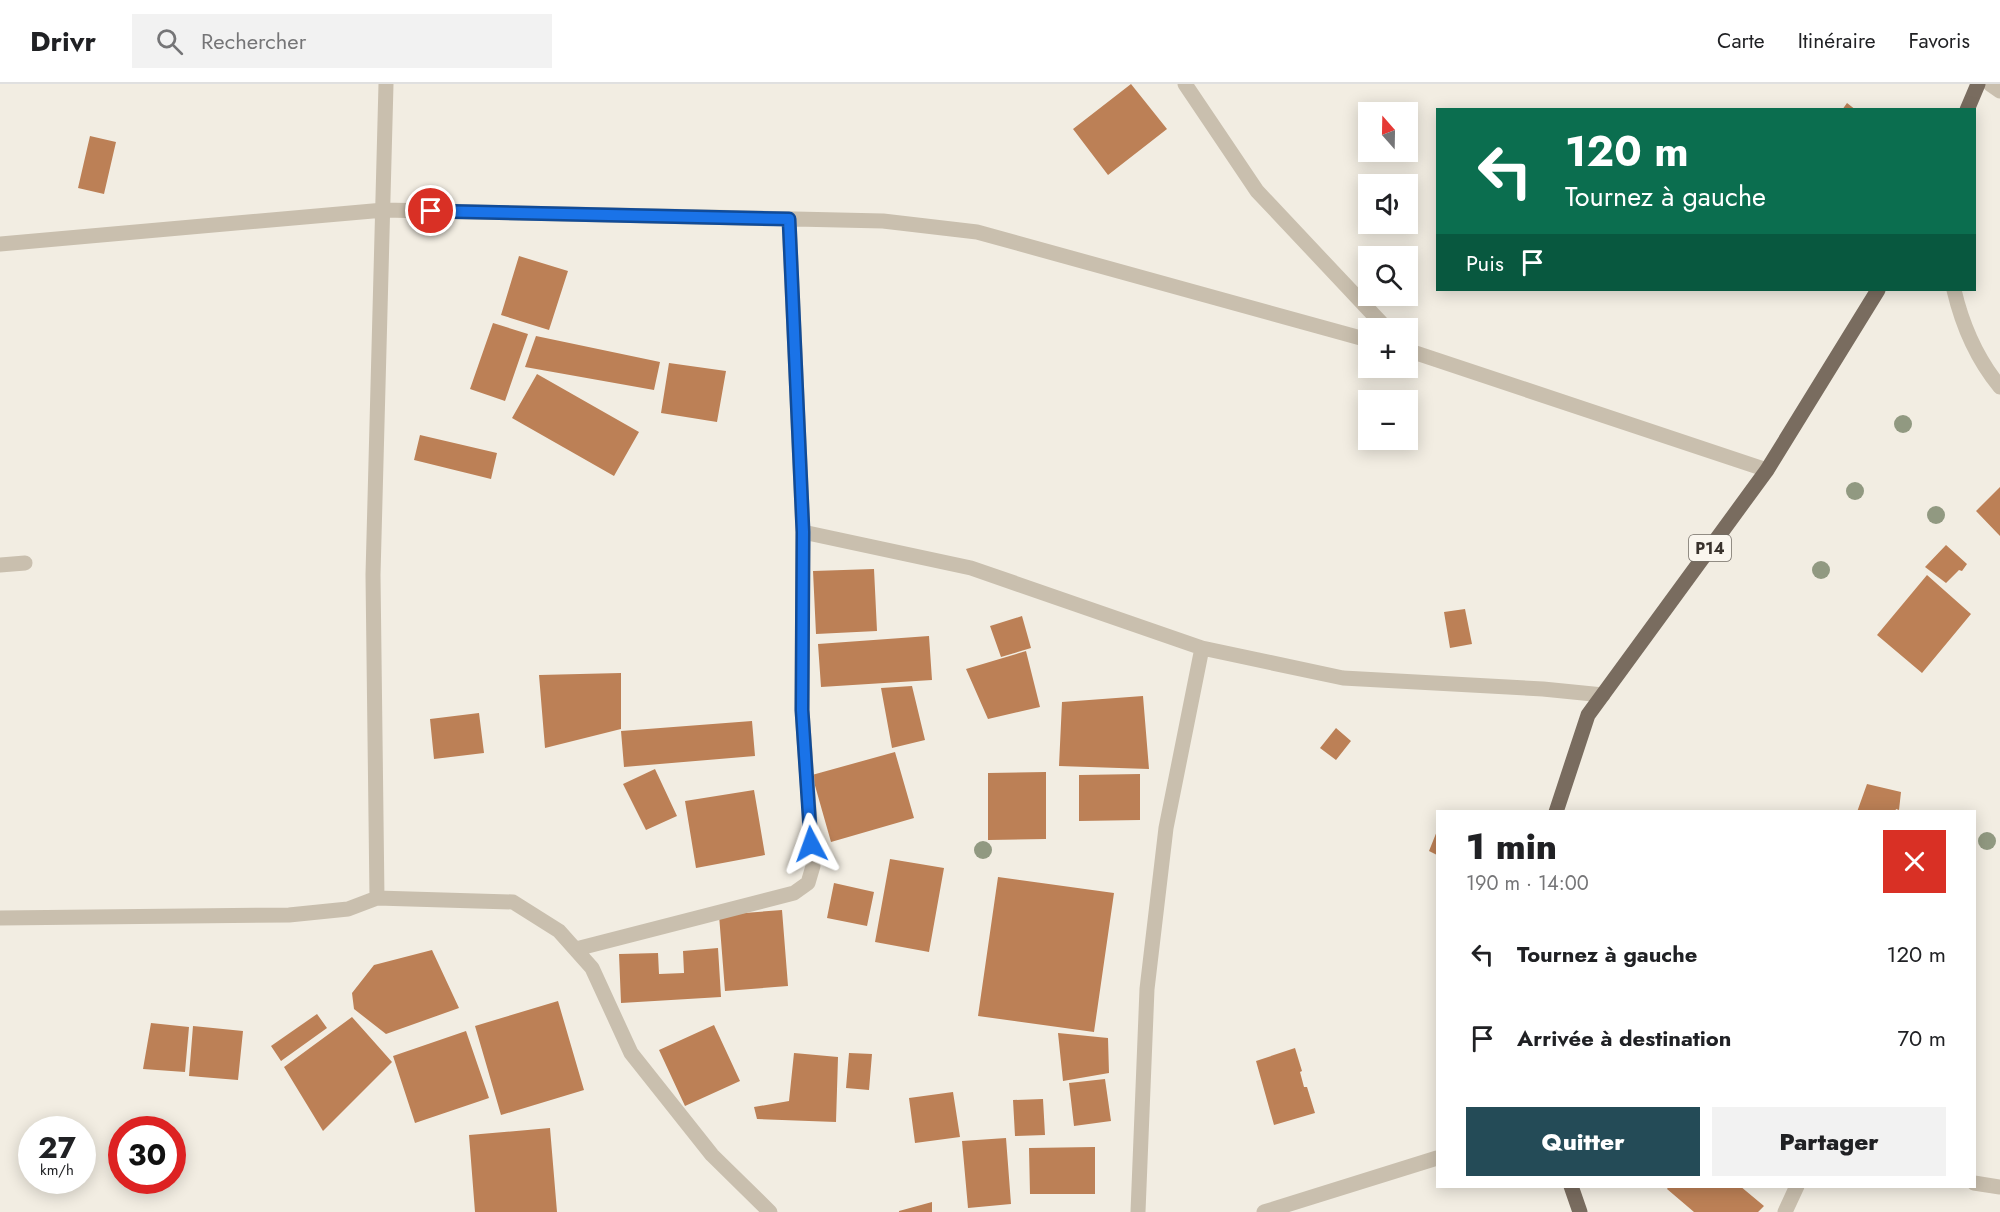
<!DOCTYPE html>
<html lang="fr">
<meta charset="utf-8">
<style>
body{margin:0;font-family:Jost,sans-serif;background:#f2f2f2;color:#202124;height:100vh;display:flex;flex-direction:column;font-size:22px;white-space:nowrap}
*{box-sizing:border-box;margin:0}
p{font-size:20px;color:#757577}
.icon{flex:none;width:33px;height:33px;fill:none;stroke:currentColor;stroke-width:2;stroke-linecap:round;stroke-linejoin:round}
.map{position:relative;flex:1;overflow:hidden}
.drawer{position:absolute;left:1436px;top:726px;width:540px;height:378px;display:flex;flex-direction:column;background:#fff;border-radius:0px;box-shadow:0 3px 15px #0003}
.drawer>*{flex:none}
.banner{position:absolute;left:1436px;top:24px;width:540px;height:183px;border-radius:0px;box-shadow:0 3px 15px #0003;background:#0b6e4f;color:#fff;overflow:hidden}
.needle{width:39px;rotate:340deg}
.fabs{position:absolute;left:1358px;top:18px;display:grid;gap:12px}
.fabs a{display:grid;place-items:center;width:60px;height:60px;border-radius:0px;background:#fff;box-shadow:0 3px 15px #0003;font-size:30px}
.speed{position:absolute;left:18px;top:1032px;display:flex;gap:12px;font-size:30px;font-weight:700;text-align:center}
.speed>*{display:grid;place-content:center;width:78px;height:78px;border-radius:50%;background:#fff;box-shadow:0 3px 15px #0003;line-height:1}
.speed small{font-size:15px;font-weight:400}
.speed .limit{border:9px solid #d22;background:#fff;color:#111}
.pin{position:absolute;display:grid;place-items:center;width:51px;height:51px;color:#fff;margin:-26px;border:3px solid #fff;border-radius:50%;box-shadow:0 2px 6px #0007}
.me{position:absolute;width:66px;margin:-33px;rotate:356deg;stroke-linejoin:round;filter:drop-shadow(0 0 4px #0008)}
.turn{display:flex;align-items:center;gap:21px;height:126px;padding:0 30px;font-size:27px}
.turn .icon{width:78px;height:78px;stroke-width:2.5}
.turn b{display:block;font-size:42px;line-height:51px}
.then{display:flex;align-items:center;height:57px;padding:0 30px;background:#0003;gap:12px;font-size:22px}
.round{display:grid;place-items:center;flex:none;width:63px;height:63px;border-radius:0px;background:#f2f2f2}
.overview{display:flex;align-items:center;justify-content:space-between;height:102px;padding:0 30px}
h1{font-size:36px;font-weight:800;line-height:45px}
.primary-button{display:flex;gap:12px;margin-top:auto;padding:12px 30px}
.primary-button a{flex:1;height:69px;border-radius:0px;background:#244b57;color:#fff;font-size:24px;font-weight:800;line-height:69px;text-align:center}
.primary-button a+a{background:#f2f2f2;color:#202124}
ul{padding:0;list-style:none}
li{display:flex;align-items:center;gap:18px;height:84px;padding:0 30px}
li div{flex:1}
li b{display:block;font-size:22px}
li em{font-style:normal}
header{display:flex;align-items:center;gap:36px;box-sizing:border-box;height:84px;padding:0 30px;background:#fff;border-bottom:2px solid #e0e0e0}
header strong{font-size:28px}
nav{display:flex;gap:33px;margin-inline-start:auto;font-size:21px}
.search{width:420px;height:54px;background:#f2f2f2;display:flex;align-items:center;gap:15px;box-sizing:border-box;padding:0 21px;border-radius:0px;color:#757577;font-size:22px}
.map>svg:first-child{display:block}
.building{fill:#bc8056}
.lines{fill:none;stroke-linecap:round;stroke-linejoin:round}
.minor{stroke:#c9bfae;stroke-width:15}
.primary{stroke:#796c5f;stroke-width:15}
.tree{fill:#919981}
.route-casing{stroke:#114b97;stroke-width:15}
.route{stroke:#1a73e8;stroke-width:10}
.labels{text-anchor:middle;stroke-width:6;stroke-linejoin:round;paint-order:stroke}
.shield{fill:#faf6ee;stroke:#736d66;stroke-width:1.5}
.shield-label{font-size:16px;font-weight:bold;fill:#39322c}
</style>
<header>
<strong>Drivr</strong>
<div class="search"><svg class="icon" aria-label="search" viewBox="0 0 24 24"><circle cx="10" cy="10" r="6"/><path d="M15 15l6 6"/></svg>Rechercher</div>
<nav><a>Carte</a><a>Itinéraire</a><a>Favoris</a></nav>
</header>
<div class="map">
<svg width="2000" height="1128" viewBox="0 0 2000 1128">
<rect width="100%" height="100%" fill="#f2ede2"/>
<path class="building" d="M1131,0L1167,45L1108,91L1073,45Z
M1847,19L1856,26H1842Z
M90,52L116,58L104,110L78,104Z
M519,172L568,187L549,246L501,231Z
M493,239L528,250L505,317L470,305Z
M536,252L660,278L654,306L525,283Z
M669,279L726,287L717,338L661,329Z
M537,290L639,348L614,392L512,334Z
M420,351L497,369L491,395L414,376Z
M2000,403V452L1976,427Z
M1946,461L1967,480L1962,487L1959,486L1946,499L1925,483Z
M874,485L877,547L816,550L813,487Z
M1927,491L1971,530L1922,589L1877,551Z
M1465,525L1472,560L1450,564L1444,528Z
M1022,532L1031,564L1001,573L990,542Z
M929,552L932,596L821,603L818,560Z
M1026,567L1040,623L988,635L966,585Z
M621,589V645L545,664L539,591Z
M912,602L925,656L892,664L881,604Z
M1143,612L1149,685L1059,682L1062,618Z
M479,629L484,669L434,675L430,635Z
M752,637L755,672L624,683L621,647Z
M1336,644L1351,657L1336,676L1320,664Z
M895,668L914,734L831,758L812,691Z
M655,685L677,732L646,746L623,700Z
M1046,688V755L988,756V689Z
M1140,690V736L1079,737V691Z
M1867,700L1901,708L1899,726L1896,725L1895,728H1857Z
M754,706L765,771L696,784L685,717Z
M1437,747V771L1429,767Z
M890,775L944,784L929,868L875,858Z
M998,793L1114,809L1094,948L978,932Z
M834,799L874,808L867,842L827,834Z
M782,826L788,902L725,907L719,831Z
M718,864L721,913L621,919L619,870L658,869L659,890L684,889L683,867Z
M432,866L459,924L386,950L354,925L352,909L374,881Z
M558,917L584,1006L501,1031L475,942Z
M317,930L327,944L281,977L271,962Z
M352,933L392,978L323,1047L284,983Z
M151,939L189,943L185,988L143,985Z
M714,941L740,997L685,1022L659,966Z
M193,942L243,947L238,996L189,992Z
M466,947L489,1014L415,1039L393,972Z
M1058,949L1108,954L1109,989L1063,997Z
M1295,964L1302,987L1300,988L1304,1003H1307L1315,1029L1274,1041L1256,977Z
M794,969L838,973L836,1038L757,1035L754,1023L789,1017Z
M849,969L872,970L869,1006L846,1004Z
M1105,995L1111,1037L1074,1042L1069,999Z
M953,1008L960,1053L915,1059L909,1014Z
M1043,1015L1045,1051L1015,1052L1013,1016Z
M550,1044L557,1128H475L469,1051Z
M1006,1054L1011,1120L968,1124L962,1057Z
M1095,1063V1110H1030L1029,1064Z
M1669,1102H1740L1764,1122L1758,1128H1694L1667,1105Z
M932,1118V1128H899V1127Z"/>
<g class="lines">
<path class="minor" d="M1185,0L1257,107L1386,244
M1990,0L2000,7
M789,135L803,448L971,484L1202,564
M0,160L384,126L883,137L977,148L1368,256
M1954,206C1962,240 1977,275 2000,303
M1407,266L1767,386
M0,481L25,479
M377,814L373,491L386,0
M0,834L289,831L348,825L377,814L513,818L559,847L592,884L631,969L712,1071L770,1128
M576,865L794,809L808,799L813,782L802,626L803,448
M1974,1099L2000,1103
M1138,1128L1147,905L1166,744L1202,564L1343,594L1543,605L1603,611
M1264,1128L1437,1074
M1785,1128L1797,1102"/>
<path class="primary" d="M1967,26L1978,0
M1556,728L1588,631L1767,386L1878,206
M1571,1102L1580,1128"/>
</g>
<g class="tree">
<circle cx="1903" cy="340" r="9"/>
<circle cx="1855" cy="407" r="9"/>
<circle cx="1936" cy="431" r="9"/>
<circle cx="1821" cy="486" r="9"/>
<circle cx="1987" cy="757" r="9"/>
<circle cx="983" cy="766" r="9"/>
</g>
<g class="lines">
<defs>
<path id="route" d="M431,127L789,135L803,448L802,626L811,760"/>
</defs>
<use href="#route" class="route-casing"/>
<use href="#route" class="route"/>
</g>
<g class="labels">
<rect class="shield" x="1689" y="451" width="42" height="26" rx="4.5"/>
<g class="shield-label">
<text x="1710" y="470">P14</text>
</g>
</g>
</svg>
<div class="fabs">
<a><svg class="needle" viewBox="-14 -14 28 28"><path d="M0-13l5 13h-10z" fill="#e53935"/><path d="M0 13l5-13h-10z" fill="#757577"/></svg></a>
<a><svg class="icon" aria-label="sound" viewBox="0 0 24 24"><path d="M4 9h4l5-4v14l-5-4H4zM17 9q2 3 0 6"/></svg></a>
<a><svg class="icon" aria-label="search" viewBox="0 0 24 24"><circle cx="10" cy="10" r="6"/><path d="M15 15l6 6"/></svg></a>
<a>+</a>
<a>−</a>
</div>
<div class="speed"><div>27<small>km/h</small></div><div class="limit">30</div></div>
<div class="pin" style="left:431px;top:127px;background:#d93025"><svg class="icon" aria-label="arrive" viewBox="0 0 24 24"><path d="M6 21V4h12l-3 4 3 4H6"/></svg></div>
<svg class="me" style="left:811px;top:760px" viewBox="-20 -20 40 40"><path d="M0-17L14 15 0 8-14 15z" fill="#1a73e8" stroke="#fff" stroke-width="4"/></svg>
<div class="banner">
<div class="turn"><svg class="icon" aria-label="left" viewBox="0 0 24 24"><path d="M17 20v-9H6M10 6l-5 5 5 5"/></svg><div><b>120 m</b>Tournez à gauche</div></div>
<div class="then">Puis<svg class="icon" aria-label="arrive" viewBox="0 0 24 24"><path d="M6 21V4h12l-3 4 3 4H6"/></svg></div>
</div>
<section class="drawer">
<div class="overview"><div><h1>1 min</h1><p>190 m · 14:00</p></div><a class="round" style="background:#d93025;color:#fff"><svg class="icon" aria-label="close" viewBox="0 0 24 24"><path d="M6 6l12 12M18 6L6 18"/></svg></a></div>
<ul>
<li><svg class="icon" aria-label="left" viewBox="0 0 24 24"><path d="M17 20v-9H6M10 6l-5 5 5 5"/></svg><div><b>Tournez à gauche</b></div><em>120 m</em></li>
<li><svg class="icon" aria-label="arrive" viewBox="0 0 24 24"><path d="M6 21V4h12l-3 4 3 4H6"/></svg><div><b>Arrivée à destination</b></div><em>70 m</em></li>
</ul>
<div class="primary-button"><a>Quitter</a><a>Partager</a></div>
</section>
</div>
